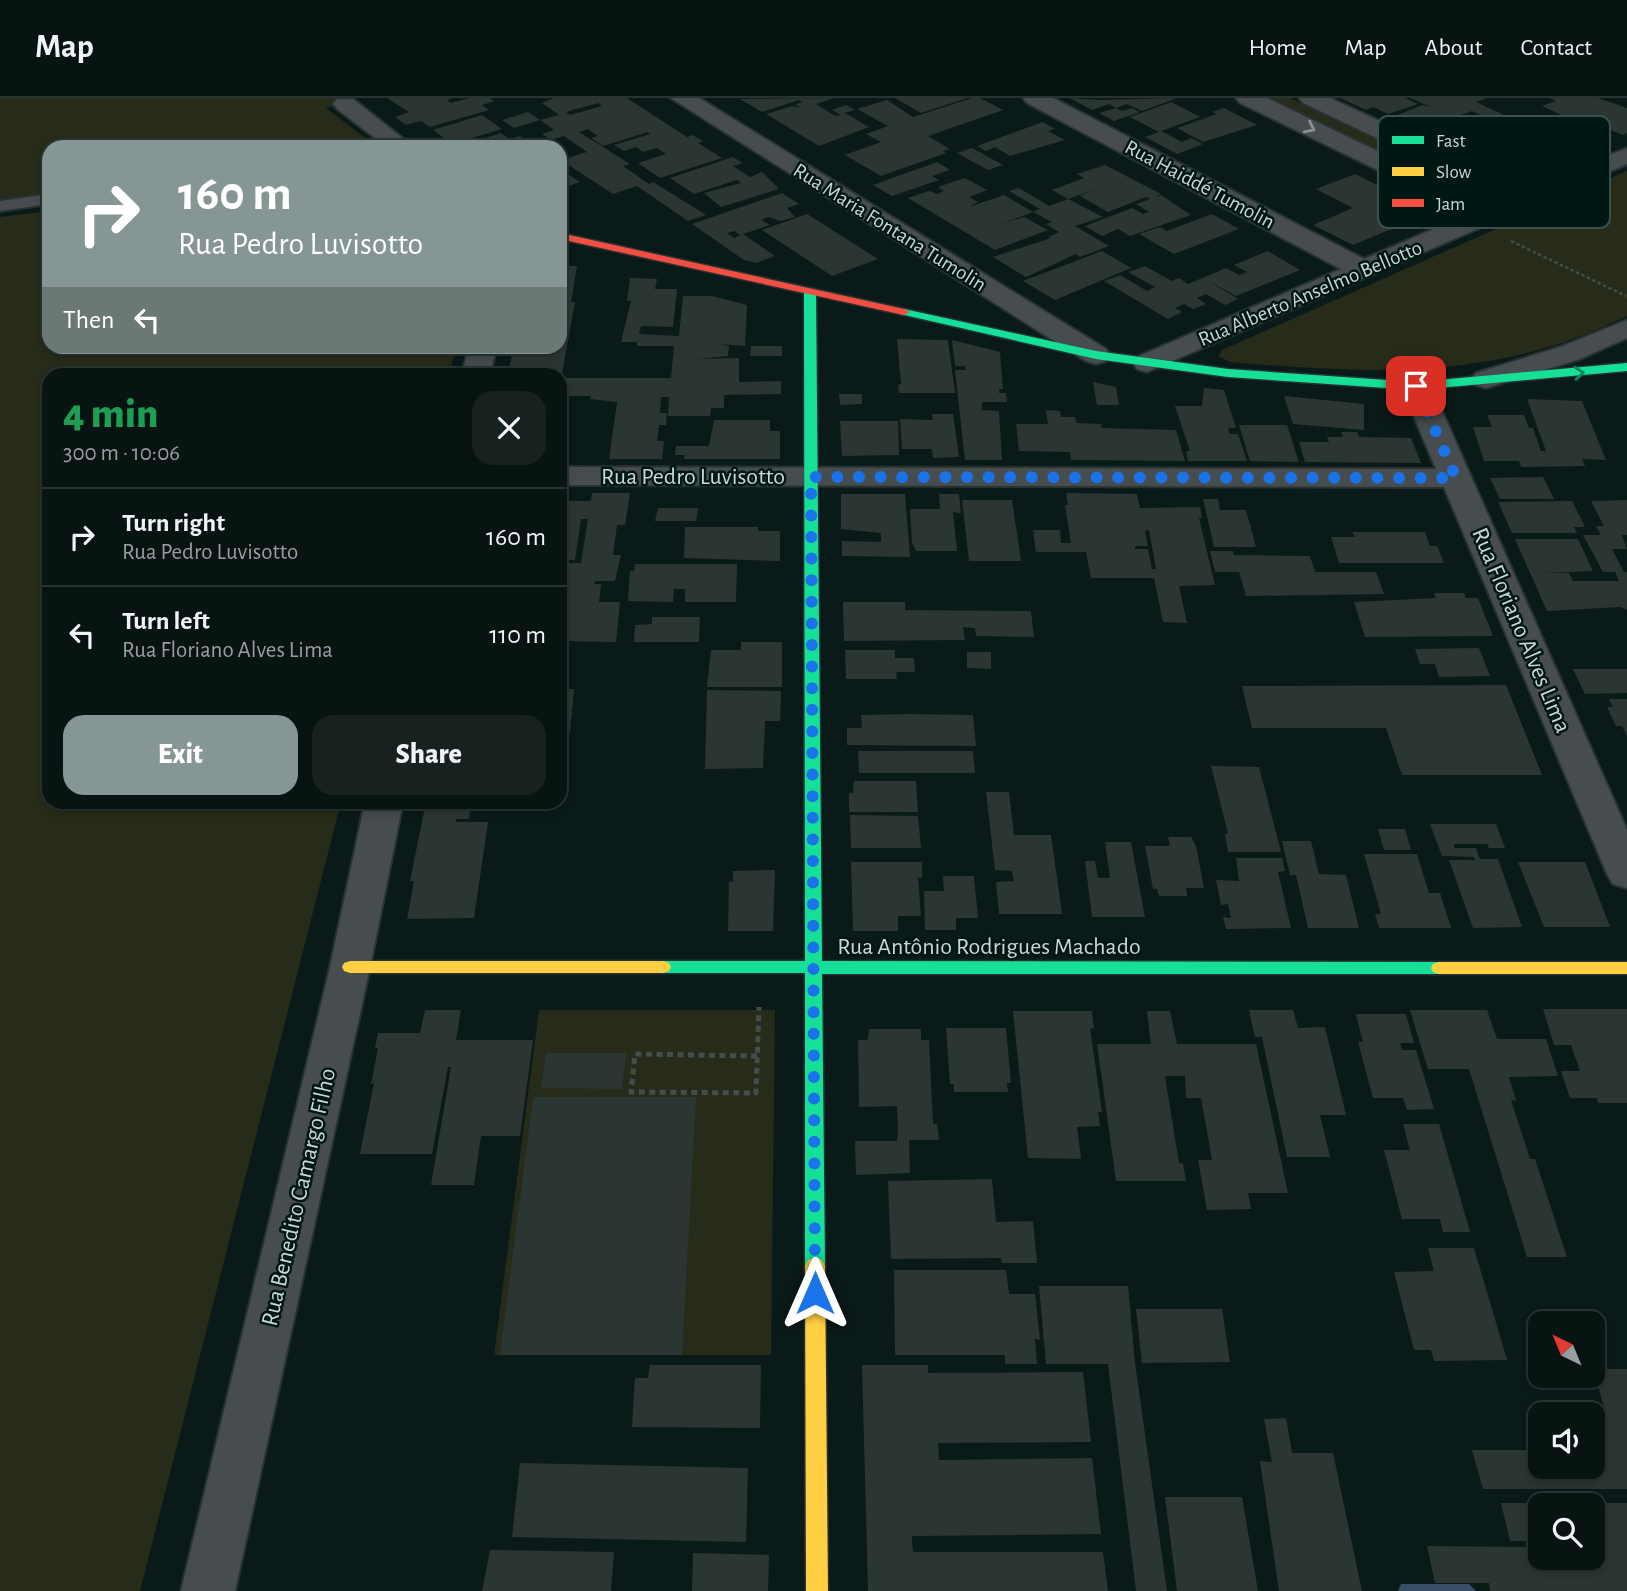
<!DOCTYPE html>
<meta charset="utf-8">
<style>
body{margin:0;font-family:"Alegreya Sans",sans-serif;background:#162120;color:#f1f3f6;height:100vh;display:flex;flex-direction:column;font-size:26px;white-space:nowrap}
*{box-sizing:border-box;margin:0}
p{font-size:23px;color:#989e9f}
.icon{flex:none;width:38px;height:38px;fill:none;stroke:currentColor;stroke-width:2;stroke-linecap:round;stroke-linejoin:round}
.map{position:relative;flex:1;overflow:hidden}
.drawer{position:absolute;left:42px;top:270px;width:525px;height:441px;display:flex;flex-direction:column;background:#081412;border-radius:21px;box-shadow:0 4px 10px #0003,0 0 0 2px #293332}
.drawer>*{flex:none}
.hud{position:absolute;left:42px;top:42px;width:525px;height:214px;border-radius:21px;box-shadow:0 4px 10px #0003,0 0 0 2px #293332;background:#869694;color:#fff;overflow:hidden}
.needle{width:46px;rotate:317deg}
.controls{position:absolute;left:1528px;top:1213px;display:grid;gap:14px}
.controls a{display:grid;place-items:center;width:77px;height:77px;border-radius:14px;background:#081412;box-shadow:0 4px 10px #0003,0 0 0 2px #293332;font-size:35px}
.pin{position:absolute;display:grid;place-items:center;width:60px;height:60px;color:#fff;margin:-30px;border-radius:14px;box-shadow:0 4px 10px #0006}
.me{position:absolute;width:77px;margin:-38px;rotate:0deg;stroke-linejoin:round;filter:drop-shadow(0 0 5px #0008)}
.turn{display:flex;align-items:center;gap:24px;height:147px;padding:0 21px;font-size:32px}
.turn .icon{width:91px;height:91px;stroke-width:2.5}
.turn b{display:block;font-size:49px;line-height:60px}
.then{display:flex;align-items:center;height:66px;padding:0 21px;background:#0003;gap:14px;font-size:26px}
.round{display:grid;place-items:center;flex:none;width:74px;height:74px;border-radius:21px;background:#162120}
.overview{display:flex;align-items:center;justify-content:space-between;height:119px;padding:0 21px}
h1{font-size:42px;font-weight:800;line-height:52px;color:#1e9e55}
.action{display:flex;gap:14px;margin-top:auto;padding:14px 21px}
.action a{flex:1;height:80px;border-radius:21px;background:#869694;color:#fff;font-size:28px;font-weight:800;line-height:80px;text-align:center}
.action a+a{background:#162120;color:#f1f3f6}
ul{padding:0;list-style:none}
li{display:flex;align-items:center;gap:21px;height:98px;padding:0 21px;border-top:2px solid #293332}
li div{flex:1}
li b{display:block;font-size:26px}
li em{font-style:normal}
header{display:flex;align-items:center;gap:42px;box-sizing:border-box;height:98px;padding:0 35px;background:#081412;border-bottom:2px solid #293332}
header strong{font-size:33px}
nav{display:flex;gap:38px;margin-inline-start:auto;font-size:24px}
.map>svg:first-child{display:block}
.green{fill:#272b19}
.water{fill:#384e66}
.building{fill:#2b3633;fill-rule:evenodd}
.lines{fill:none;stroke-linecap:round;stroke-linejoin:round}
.lane-casing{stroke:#263332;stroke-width:4}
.street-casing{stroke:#263332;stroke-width:4}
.fast-casing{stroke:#263332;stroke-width:3}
.slow-casing{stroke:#263332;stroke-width:3}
.jam-casing{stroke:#263332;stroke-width:3}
.path-far1{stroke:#464c4c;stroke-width:2.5;stroke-dasharray:3.5 2.5;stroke-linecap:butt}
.path{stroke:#464c4c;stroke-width:5;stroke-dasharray:6 4.5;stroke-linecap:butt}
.lane{fill:#474d4e;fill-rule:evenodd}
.street{fill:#474d4e;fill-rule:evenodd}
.fast{fill:#16e098;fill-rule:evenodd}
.slow{fill:#ffcf43;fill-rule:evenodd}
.jam{fill:#f24e42;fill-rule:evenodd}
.oneway{stroke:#889292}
.oneway2{stroke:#0c865d}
.route{stroke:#1a73e8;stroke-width:12;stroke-dasharray:0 21.6}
.labels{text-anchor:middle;stroke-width:5;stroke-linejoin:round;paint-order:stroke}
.far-street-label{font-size:21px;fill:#c9d8d6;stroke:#001714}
.street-label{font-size:24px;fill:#c9d8d6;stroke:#001714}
.key{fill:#001714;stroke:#3c514e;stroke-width:2}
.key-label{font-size:19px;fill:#c9d8d6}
</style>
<header>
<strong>Map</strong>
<nav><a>Home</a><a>Map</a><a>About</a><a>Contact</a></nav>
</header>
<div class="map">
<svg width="1627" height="1493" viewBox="0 0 1627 1493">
<rect width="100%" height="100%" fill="#0a1a18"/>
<path class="green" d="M0,0H356L326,10L377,49H49V99L0,115Z
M1264,0H1290L1489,95L1490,102L1474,100Z
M1627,73V218C1496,283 1372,276 1230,264L1218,258L1222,252Z
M49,113V248L456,249L449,276H49V704H341L140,1493H0V119Z
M539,912H775L771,1257H494Z"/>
<path class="water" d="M1401,1486H1469L1476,1493H1398Z"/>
<path class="building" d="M387,0H452L447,2L451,5L469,0H490L494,3L482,7L489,12L430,29L421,23L406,27L395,19L409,14Z
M554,0H627L687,39L693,37L703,43L698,45L722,60L660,80L638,65L666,56L657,50L643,54L636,49L624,53L614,47L650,36L648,34L603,48L591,40L598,38L588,31L579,34L630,66L623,68L649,86L653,84L706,117L688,123L637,88L613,96L561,62L587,54L564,38L551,42L542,36L554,32L540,22L559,17L542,5ZM598,5L602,8L570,17L566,14Z
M834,0L816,6L835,18L841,17L832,12L846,7L855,12L845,15L869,29L819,48L766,16L792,8L802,10L795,7L802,4L799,2L762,14L740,1Z
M895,0H965V1L921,15Z
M972,0H980L1003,12L928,38L950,51L943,53L946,55L881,78L845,57L881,44L866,36L888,28L857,11L887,2L913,19Z
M1070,0L1098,2L1177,0L1142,13L1127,6L1116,10L1109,6L1092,12Z
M1340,0H1405L1418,6L1388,16L1373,9L1366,12Z
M1410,0H1487L1476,4L1506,18L1493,23L1472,13L1455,19L1477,29L1462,34L1465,36L1508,19L1547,36L1587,21L1574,23L1542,8L1556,3L1550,0H1598L1627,10V35L1623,37L1606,30L1599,32L1613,38L1582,51L1586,53L1562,63L1550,58L1508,75L1477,60L1528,40L1562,52L1528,38L1474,60L1441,42L1433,45L1388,21L1422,7L1431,9Z
M1171,4L1200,19L1161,33L1182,44L1191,40L1203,46L1177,56L1145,39L1159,34L1130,19Z
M1116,10L1122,13L1132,10L1140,14L1114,23L1099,15Z
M1224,10L1257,27L1203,44L1177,30L1217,16L1212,14Z
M528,14L540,22L514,30L502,22Z
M482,17L502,31L452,46L433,32Z
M1043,24L1055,31L1048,33L1065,42L1010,58L995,49L986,53L977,48Z
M501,35L510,41L520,38L531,46L522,49H457Z
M972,50L1003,67L988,72L957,55Z
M733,59L743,65L733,68L750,79L762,74L779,91L721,109L704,95L741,85L737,82L694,96L670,80Z
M937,64L950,72L932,78L939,82L892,98L873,87Z
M1105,67L1161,96L1153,100L1161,97L1191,117L1130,138L1118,131L1102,138L1085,128L1132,110L1143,116L1149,114L1136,106L1150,101L1146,99L1108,114L1080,98L1094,92L1068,101L1103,119L1075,128L1109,148L1080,159L1076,156L1026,179L993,159L1051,140L1048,139L1059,134L1046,126L1052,124L1033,114L1001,126L1024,119L1048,132L995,152L908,100L929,93L937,96L944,93L938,89L965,80L987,92L969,99L978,104L969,109L1004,97L1033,114L1040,111L1009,93L1019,90L1049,108L1068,101L1052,92L1084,80L1077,76Z
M560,71L580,84L560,91Z
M1355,76L1432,114L1353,147L1313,127L1353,110L1316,91Z
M782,95L799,106L787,110L795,119L781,123L768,119L761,122L770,127L740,137L734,133L727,135L734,140L743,136L775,158L756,165L744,162L692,126Z
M807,116L878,161L832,178L762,132Z
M1212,116L1239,131L1174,156L1139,136L1160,129L1167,133Z
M1102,153L1131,170L1055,202L1023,183Z
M1268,153L1300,172L1236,198L1207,182L1238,201L1225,207L1206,196L1197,200L1206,206L1193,211L1184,206L1175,210L1182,214L1168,221L1104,183L1120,177L1147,193L1155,189L1128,174L1145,168L1172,183L1179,180L1188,186L1226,170L1239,177L1247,174L1234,167Z
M560,168H577L571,204H575L562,275L508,276L514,248H560Z
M630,180L657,181L655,191H677L673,229L641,228L639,236L679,238L683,198H712L747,207L745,248L719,246L729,248L728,258L697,261L739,260V284L781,283V296L724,297V310H711L710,318H668L669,299H661L660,315H667L666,327H659L657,343H664L662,361H609L617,304L590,301L591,298H560V280H671L674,248H637V244H621L631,203H627Z
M897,241L948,242L955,295H899L898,287L901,286Z
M952,242L1000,254L1003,291H999V295H1006L1007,304H982V312L999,313L1002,362H965L955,272H966L965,268H955Z
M751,248H782V258H750Z
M1093,284L1116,289L1119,307H1097Z
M1204,290L1224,292L1236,330H1228L1230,336H1238L1247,363H1188L1186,353H1190L1175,308H1202Z
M839,296H862V306L840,307Z
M1284,298L1364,306V332L1293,326Z
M1527,301L1582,303L1606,362L1582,361L1585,368L1521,369L1519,363H1484L1473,329H1492L1487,317H1524L1529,330H1533L1541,353H1546Z
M1046,312L1060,313L1061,319H1075L1076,325L1101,326L1102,330L1176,332L1185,363L1071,362L1070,354L1019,353L1016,326H1048Z
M932,316H953L959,359L933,360L932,351H902L900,321L933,322Z
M714,322H770V333H780V361H684L685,357H675L676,348H709Z
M840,323H898L899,357L842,358Z
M1239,327H1287L1299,364L1250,363Z
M1341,334H1357L1359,339L1411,340L1421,365L1305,364L1299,344H1329L1327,339H1343Z
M1543,379L1554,401H1500L1490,380Z
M592,395H630L625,427H617L613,457H621L615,483H595L594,486H601L599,504H620L616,544L560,543V465H581L588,421H581L575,462H560V403H591Z
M1066,395L1137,396L1140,410L1200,409L1202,420H1199L1215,487L1179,488L1187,525L1163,524L1154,480H1091L1086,454H1036L1033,432H1060L1061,445H1071L1065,407H1068ZM1149,432L1156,471H1152L1148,451H1135V448H1148L1145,433Z
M841,396H905L910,459L842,458V443L881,444V435L841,431Z
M939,396H959L961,415L953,414L957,453H916L912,445L910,411H940Z
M1203,401H1218L1220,412H1246L1256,449H1214Z
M962,402H1012L1021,463H969Z
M1627,402V437H1622L1627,451H1612L1624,474H1627V512L1620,509L1547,513L1515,441H1578L1593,473L1542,475H1569L1573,483H1619L1615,474H1603L1583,437H1601L1596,428H1604L1591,403Z
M1572,403L1585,429H1574L1577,435H1512L1498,404Z
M658,410H698L696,423H655Z
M685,429H758V433H780V463L684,460Z
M1352,434H1425L1430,448H1437L1444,465H1339L1331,439H1355Z
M1210,453H1233L1234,457L1310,458L1315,474H1376L1384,496L1246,498L1239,474H1215Z
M635,466H737L736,504H685V491H674L673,504L628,503L630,473H634Z
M1434,495H1464L1466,500H1478L1493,538L1365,539L1354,504L1436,500Z
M843,504H905V512L1031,513L1034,539L976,538L975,530L963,529L965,542L844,543Z
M652,519H700L699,544H634L635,527L652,526Z
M741,544H782V589H707L711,552H741Z
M1479,550L1490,578L1439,579L1435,566H1420L1415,551Z
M845,552H895V560H914L915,574H896L897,581H846Z
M967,554H991V571L967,570Z
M1573,571H1627V595L1585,596Z
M1506,587L1542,677H1402L1386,630H1252L1242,588Z
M560,591H574L570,634H560Z
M707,592L781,593L780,623H765L763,670L705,671Z
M1609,601H1627V638L1622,628H1616L1607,609H1613Z
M911,616L973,617L976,648L847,647V630H862L861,617Z
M858,653H973L975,675H859Z
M1211,668L1259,669L1281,754H1228L1225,736H1228Z
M854,683H916L918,714H849V695H853Z
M986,694H1009L1014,737H1051L1062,816H999L996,784L1014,783L1012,773L995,772Z
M426,704H471L469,721H456V724H488L474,820L407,821L414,783H410Z
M850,717L918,718L921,750H851Z
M1430,726H1496L1505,750H1489L1487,746H1454V750H1476L1480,761H1498L1522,829L1473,830L1449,762H1475L1474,759L1442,758Z
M1378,731H1405L1411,752H1384Z
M1168,739H1191L1196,748L1204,790H1186L1187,798H1159L1157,791H1153L1145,748H1170Z
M1282,743H1311L1319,776L1346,777L1359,830H1308L1296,777H1290Z
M1105,744H1131L1145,819H1092L1085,763H1095L1098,780H1110Z
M1364,756H1417L1429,795H1440L1451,830H1379L1375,816H1381Z
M1236,760H1282L1285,773L1278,774L1291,830L1226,831L1223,819L1231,820L1228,806L1221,807L1216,782L1239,783Z
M851,764H922V780H918L921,818H898V833H853Z
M1518,764H1585L1610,829H1544Z
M775,772L773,833H728L729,783L733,784V773Z
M943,778H974L978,820H956V832H925L924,793H944Z
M1543,911H1627V1005H1598L1597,1000H1570L1561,973H1580L1571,947H1554Z
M425,912H461L456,942H533L520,1038H481L474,1087H431L451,969H448L432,1056H360L374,985L371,986L378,950H375L378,935H420Z
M1249,912H1293L1298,930L1325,929L1346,1017H1320L1330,1059H1287L1262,939H1255Z
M1410,912H1487L1497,941H1546L1558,978L1509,979L1516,1003L1511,1002L1530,1061H1535L1567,1159H1527L1469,971H1428Z
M1013,913H1092L1094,931L1090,930L1102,1014H1098L1100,1028L1077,1029L1081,1061L1028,1060Z
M1147,913H1170L1177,946H1256L1288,1095H1248L1251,1111L1207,1112L1198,1062H1212L1201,1000H1186L1185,978H1165L1179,1065L1183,1066L1186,1083H1116L1097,946H1151Z
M1356,916H1406L1414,945H1400L1402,952H1416L1434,1011L1407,1012L1403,1000H1373L1358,944H1363Z
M946,930H1006L1011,985H1007L1008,994H954V986H950Z
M869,931H921V942H929L933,1026H937L939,1042H909L910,1075L856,1077L855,1043H897L898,1029L897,1008L859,1009L858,942H868Z
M546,955H626L622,991L541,990Z
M533,999H696L682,1257H500Z
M1403,1026H1439L1470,1134H1443L1440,1121H1402L1384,1052H1410Z
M992,1081L996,1124L1033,1123L1037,1165H1002L1001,1160L891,1161L888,1083Z
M1428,1150H1474L1507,1262L1434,1263L1431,1252H1414L1394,1174L1434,1173Z
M894,1172H1006L1009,1196H1035L1040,1242L1035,1241L1037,1266H1005V1257H895Z
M1039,1188H1128L1135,1265L1167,1493H1136L1108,1266H1046Z
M1136,1211H1222L1230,1264L1142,1265Z
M650,1267H761L760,1330L632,1329L635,1280H648Z
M862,1267H928V1275L1083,1274L1091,1344L938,1345L939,1362L1092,1360L1101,1436L912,1438V1445L913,1454H1103L1108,1493H868Z
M1593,1271H1627V1391H1483L1472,1352H1536L1540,1354V1368H1592V1319H1607Z
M1286,1320L1292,1355H1333L1362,1493H1279L1260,1363L1272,1364L1264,1321Z
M520,1365L748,1370L746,1444L512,1439Z
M1165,1399H1242L1258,1493H1177Z
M1501,1405H1540V1460H1592V1405H1627V1493H1490L1489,1485H1435L1427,1448L1534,1449L1532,1443H1510Z
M490,1452L614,1454L611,1493H482Z
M693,1455L769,1457L768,1493H692Z"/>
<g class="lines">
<defs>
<path id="lane" d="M49,96V106L0,113V103Z"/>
<path id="street" d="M671,0H699L1106,251L1110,257L1106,263L1096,266L1086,263Z
M1023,0H1053L1364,161L1468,116L1240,5L1236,0H1267L1490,107L1505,101L1303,5L1299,0H1330L1526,91L1627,50V66L1147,274L1137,271L1133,265L1137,259L1341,171L1027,5Z
M337,1H353L414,49H387L337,11L333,6Z
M1627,222V240L1580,261L1486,290L1476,287L1471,281L1476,275L1560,249Z
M469,248H497L490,276H462Z
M1416,279L1426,282L1431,288L1627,732V790L1613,786L1607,776L1444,389L560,387V369L1436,371L1401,288L1406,282Z
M365,704H403L370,869L235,1493H181L330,869Z"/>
<path id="fast" d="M810,191L816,194L822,863L1439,864L1445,866L1447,870L1445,874L1439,876H822L825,1168L822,1174L815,1176L808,1174L805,1168V875H663L657,873L655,869L657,865L663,863H805L804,194Z
M904,211L1096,253L1228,271L1416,284L1627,265V273L1416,292L1228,279L1096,261L900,216V212Z"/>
<path id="slow" d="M350,863H663L669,865L671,869L669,873L663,875H350L344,873L342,869L344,865Z
M1439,864H1627V876H1439L1433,874L1431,870L1433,866Z
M815,1160L822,1162L825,1168L828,1493H806L805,1168L808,1162Z"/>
<path id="jam" d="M560,135L904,211L910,214L904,217L560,141Z"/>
</defs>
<use href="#lane" class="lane-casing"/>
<use href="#street" class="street-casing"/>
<use href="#fast" class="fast-casing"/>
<use href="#slow" class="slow-casing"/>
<use href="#jam" class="jam-casing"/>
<path class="path-far1" d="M1511,143L1626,198"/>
<path class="path" d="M757,958L635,956L631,994L756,995L759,909"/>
<use href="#lane" class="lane"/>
<use href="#street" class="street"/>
<use href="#fast" class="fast"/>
<use href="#slow" class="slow"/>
<use href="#jam" class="jam"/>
</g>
<defs><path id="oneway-chevron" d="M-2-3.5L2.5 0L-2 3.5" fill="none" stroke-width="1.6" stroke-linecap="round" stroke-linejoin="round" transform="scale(1.75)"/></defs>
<use class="oneway" href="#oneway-chevron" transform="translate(1310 30) rotate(26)"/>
<use class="oneway2" href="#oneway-chevron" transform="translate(1579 275) rotate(-5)"/>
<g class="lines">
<path class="route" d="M815,1195L811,379L1456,380L1416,288"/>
</g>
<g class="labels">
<g class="far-street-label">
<text transform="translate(1200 86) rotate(28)" y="7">Rua Haiddé Tumolin</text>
<text transform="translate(890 129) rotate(32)" y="7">Rua Maria Fontana Tumolin</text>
<text transform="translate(1310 195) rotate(-23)" y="7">Rua Alberto Anselmo Bellotto</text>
</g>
<g class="street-label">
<text x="693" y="386">Rua Pedro Luvisotto</text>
<text transform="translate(1522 532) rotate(67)" y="8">Rua Floriano Alves Lima</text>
<text x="989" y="856">Rua Antônio Rodrigues Machado</text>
<text transform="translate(298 1099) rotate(-77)" y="8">Rua Benedito Camargo Filho</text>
</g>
</g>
<rect x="1378" y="18" width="232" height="112" rx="10" class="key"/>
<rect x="1392" y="38" width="32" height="8" fill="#16e098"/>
<rect x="1392" y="69" width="32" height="9" fill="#ffcf43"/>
<rect x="1392" y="101" width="32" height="8" fill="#f24e42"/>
<g class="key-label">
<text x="1436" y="49">Fast</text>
<text x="1436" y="80">Slow</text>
<text x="1436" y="112">Jam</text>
</g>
</svg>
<div class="controls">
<a><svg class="needle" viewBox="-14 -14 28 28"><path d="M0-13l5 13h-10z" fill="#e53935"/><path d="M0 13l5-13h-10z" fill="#989e9f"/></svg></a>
<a><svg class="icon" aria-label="sound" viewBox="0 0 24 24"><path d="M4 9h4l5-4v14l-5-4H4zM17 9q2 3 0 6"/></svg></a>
<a><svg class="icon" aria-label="search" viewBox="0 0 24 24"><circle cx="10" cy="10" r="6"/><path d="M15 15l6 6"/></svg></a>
</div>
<div class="pin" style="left:1416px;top:288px;background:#d93025"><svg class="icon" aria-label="arrive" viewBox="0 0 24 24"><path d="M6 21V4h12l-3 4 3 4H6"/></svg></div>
<svg class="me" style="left:815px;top:1195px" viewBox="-20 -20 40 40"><path d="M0-17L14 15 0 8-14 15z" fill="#1a73e8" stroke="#fff" stroke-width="4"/></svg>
<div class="hud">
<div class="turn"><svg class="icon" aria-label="right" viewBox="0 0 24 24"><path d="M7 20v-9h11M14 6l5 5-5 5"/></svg><div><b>160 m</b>Rua Pedro Luvisotto</div></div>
<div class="then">Then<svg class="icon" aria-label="left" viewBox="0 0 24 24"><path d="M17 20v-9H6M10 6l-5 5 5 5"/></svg></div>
</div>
<section class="drawer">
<div class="overview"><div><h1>4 min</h1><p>300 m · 10:06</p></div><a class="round"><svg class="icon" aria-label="close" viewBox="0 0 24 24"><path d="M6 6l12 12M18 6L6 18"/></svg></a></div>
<ul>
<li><svg class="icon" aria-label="right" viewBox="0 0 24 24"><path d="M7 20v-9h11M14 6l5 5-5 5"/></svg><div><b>Turn right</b><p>Rua Pedro Luvisotto</p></div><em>160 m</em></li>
<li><svg class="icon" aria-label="left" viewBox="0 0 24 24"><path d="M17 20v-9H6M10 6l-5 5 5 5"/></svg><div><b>Turn left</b><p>Rua Floriano Alves Lima</p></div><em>110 m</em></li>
</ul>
<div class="action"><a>Exit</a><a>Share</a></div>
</section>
</div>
